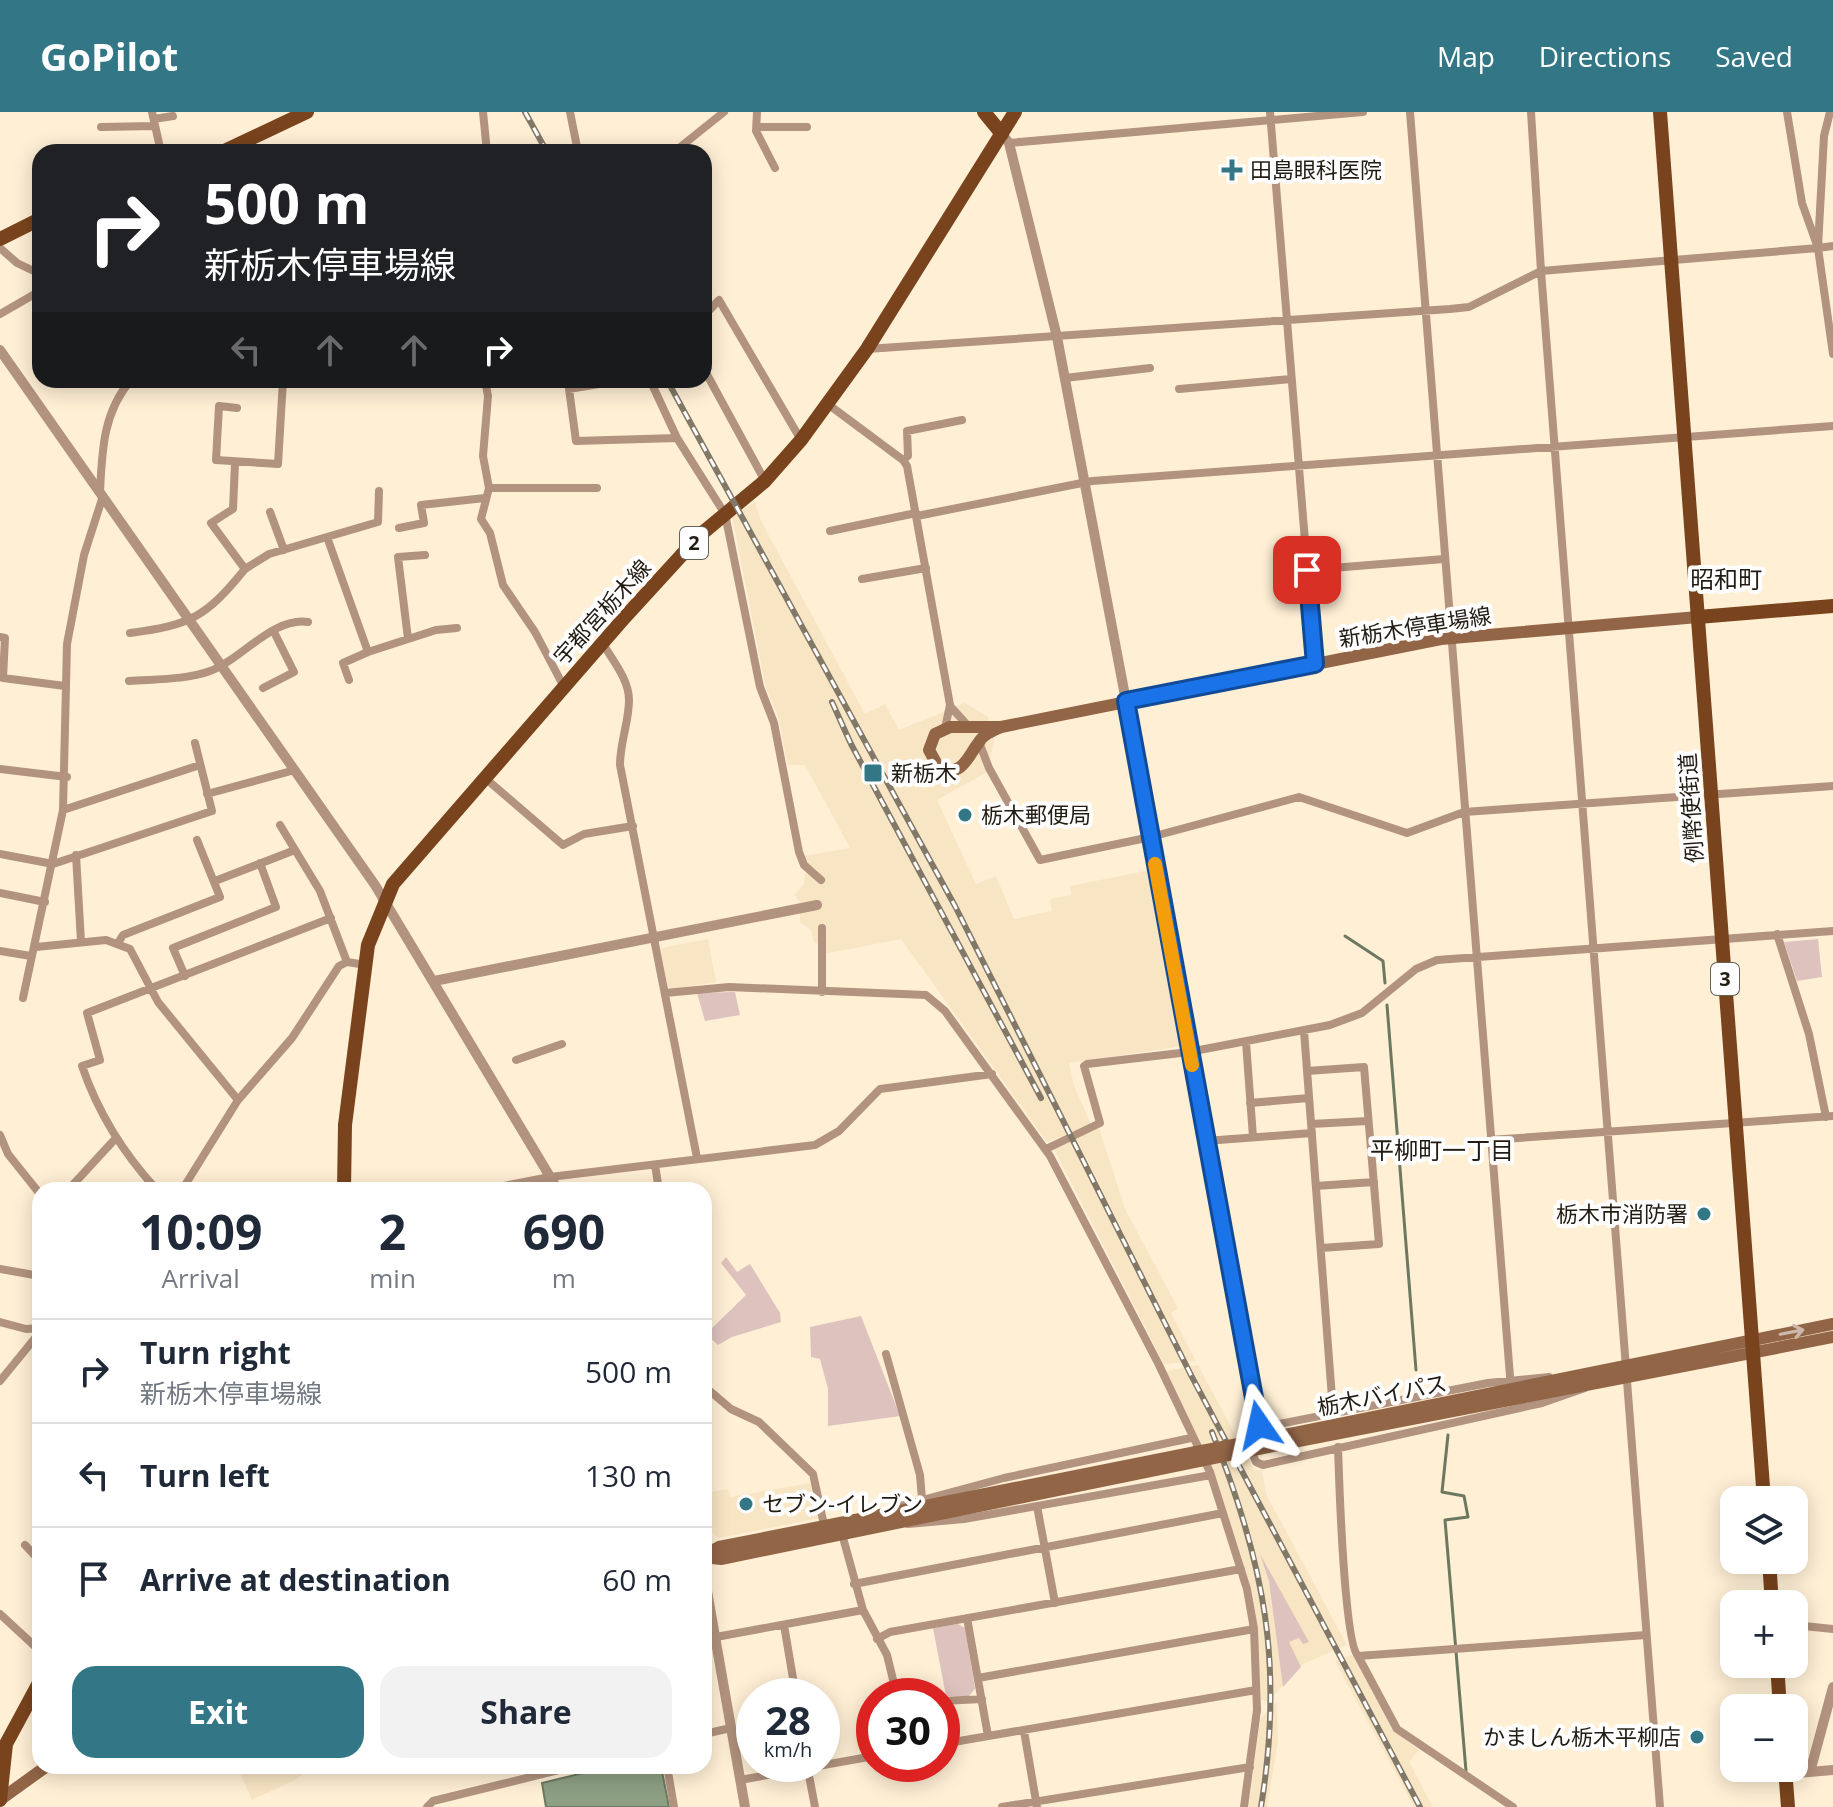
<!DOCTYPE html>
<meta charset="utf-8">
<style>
body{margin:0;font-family:"Open Sans","Noto Sans JP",sans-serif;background:#f2f2f3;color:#1f2937;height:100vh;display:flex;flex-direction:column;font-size:30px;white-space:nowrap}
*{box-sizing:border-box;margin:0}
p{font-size:26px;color:#747a83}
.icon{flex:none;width:44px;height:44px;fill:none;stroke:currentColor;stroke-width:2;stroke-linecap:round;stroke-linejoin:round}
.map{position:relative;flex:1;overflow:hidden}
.sheet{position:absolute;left:32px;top:1070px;width:680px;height:592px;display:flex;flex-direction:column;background:#fff;border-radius:24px;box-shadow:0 4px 20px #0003}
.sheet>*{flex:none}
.banner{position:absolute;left:32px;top:32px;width:680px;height:244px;border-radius:24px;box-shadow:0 4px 20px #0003;background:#202124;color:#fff;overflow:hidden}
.tools{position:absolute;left:1720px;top:1374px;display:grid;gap:16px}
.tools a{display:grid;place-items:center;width:88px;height:88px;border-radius:16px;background:#fff;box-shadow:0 4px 20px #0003;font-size:40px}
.speed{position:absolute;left:736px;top:1566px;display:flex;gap:16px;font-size:40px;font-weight:700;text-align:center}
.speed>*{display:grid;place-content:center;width:104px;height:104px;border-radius:50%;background:#fff;box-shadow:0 4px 20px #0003;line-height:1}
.speed small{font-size:20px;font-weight:400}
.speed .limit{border:12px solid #d22;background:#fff;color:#111}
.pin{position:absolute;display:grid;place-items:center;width:68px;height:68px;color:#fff;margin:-34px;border-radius:16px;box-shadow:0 4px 12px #0006}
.me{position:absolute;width:88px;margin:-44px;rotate:349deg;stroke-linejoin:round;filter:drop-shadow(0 0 6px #0008)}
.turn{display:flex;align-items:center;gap:28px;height:168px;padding:0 40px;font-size:36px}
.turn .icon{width:104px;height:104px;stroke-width:2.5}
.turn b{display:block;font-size:56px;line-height:68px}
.lanes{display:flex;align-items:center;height:76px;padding:0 40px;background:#0003;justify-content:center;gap:40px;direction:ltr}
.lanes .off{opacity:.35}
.eta{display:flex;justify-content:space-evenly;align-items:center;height:136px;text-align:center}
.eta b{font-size:48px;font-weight:700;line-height:56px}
.action{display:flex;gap:16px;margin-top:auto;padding:16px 40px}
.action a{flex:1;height:92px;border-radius:24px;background:#337787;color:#fff;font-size:32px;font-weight:700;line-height:92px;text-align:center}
.action a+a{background:#f2f2f3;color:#1f2937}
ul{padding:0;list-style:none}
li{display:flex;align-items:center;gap:24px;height:104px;padding:0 40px;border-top:2px solid #e0e1e3}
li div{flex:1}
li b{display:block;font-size:30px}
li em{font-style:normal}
header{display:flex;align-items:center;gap:48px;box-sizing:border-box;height:112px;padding:0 40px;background:#337787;color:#fff}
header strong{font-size:38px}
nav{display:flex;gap:44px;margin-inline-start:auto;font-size:28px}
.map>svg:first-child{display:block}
.built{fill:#f8e5c4}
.green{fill:#dec2be}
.water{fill:#8da083;stroke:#6d7861;stroke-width:2}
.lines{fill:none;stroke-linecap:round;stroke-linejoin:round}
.stream{stroke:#6d7861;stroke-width:3}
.minor{stroke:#b2937f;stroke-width:8}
.tertiary{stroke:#b2937f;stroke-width:10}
.secondary{stroke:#926547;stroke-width:12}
.primary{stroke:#79441d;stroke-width:14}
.rail-casing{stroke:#827868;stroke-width:6}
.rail{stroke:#fefefe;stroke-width:3;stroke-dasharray:9;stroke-linecap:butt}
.secondary-bridge{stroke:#926547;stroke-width:12}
.oneway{stroke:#cdb9ac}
.route-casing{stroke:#114b97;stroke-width:20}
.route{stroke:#1a73e8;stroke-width:14}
.slow{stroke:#f59e0b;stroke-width:14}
.poi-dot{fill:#337787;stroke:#fefefe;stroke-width:3}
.labels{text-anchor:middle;stroke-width:8;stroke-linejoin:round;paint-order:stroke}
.shield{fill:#fefefe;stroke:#64605a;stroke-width:2}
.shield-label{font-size:20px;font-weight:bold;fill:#221c13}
.poi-label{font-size:22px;fill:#221c13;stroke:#fefefe;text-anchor:start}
.street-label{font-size:22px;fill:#221c13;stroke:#fefefe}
.neighbourhood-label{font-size:24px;fill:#221c13;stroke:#fefefe}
</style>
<header>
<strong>GoPilot</strong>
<nav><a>Map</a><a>Directions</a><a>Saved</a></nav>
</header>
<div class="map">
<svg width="1833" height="1695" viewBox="0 0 1833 1695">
<rect width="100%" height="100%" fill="#ffefd5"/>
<path class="built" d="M755,390L761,409L865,602L885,592L899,618L965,591L988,605L994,629L987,660L937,688L976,772L996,764L1014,807L1052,799L1050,787L1071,783L1070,774L1150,758L1183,934L1069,951L1074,974L1091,1012L1047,1030L901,827L824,842L823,834L814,830L811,818L800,810V790L794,783L803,773L808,752L803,744L850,736L805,653H788L778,604L766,576L732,404Z
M708,827L716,870L671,877L667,874L661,836Z
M1099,1016L1125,1097L1178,1196L1171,1201L1196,1249L1164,1252L1054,1037Z
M1198,1253L1254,1358H1262L1266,1382L1347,1533L1303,1552L1268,1590L1261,1587L1253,1481L1213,1357L1166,1259Z
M811,1371L820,1406L719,1426L710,1419L704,1381L728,1377L730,1385Z
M1350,1543L1355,1545L1392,1616L1419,1638L1409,1650L1433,1695H1414L1335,1549Z
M1277,1590L1278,1630L1267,1695H1249L1260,1607Z
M237,1654H313L297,1667L252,1688Z"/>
<path class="green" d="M1818,827L1822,865L1797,869L1784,830Z
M735,880L740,903L705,909L697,881Z
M726,1145L737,1160L750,1152L780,1201L781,1210L732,1225L718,1233L706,1222L746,1183L721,1151Z
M861,1204L900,1304L828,1314V1277L820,1247L811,1245L810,1215Z
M1260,1442L1309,1530L1303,1532L1299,1526L1289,1530L1301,1555L1283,1575L1269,1469Z
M958,1512L965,1516L975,1577L969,1584H946L933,1516Z"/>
<path class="water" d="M612,1654H661L669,1695H546L542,1671Z"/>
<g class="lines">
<path class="stream" d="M1345,824L1383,849L1385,871
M1387,893L1416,1258
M1448,1323L1442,1380L1464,1384L1468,1405L1445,1408L1466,1659"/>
<path class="minor" d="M152,0L161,40
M483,0L487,40
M570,0L578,40
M757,0L756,19L775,56
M1270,0L1315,552
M1410,0L1511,1277
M1531,0L1541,159L1660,1695
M1787,0L1802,91L1818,136
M154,7L173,4
M101,15L155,14
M757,15H807
M1009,31L1363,0
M674,40L724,0
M1818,135L1824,24L1830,0
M0,136L17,151L40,162
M1818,136L1833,134
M0,202L40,179
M704,204L719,188L801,328
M867,237L1450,197L1469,195L1541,159L1818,136L1833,242
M704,257L765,369
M1065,266L1150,256
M485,268L488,284L483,344L489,376L481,407L490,421L503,473L535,520L564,575
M623,268L569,277L576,329L677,326L725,402L760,575L774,611L799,740L804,753L821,768
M650,268L677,326
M1179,277L1291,267
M829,293L903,348L907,354L950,593L945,616
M237,296L219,294L216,348L278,352L283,268
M903,348L908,344L907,319L962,308
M489,376H597
M100,380C102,339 103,300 131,268
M270,400L284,438
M917,404L1092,369L1833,314
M399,416L424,411L421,393L485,386
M830,419L916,401
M327,425L368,540L343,551L349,568
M245,457L269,442L378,410L379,379
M1307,458L1444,447
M862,467L926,456
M130,521C191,513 206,505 245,457L211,411L233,397L235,351
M0,525L5,526L3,566L65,574
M408,527L398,445L425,443
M602,530C612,548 629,567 629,588C629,610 620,630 620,653L697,1046
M368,540L436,518L457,516
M129,569C154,567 186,568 210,559C241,548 272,505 308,510
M263,576L294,560L274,520
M1126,589L1259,1313
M950,594L969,615
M979,630L989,656L1040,748L1151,725L1299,685L1407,721L1464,700L1833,674
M0,657L67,665
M485,666L563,733L584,722L633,714
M207,682L295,658
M63,698L200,653
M280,713L320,779L347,850
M0,742L53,752L212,699L195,631
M76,743L81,830
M215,769L295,738
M0,781L45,790
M822,816V880
M1777,822L1809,922L1826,1005
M118,831L123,823L220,785L197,728
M36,835L106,828L130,837L158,890L238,988
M0,839L31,844
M185,864L173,836L276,795L260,751
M665,881L729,875L926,883L945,899L1050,1044L1158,1251L1210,1360L1247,1477L1254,1517L1257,1598L1244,1695
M23,886L63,698L67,532L84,443L103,384
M1304,919L1333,1299
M1246,930L1253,1025
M516,948L562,932
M1307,959L1364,955L1379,1132L1321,1136
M1250,991L1309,986
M1311,1012L1368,1009
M0,1023L8,1042L40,1082
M1489,1028L1833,1004
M1205,1029L1312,1021
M1046,1037L1100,1011L1084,954L1087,952L1189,940L1330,913L1362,901L1416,857L1437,848L1833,819
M655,1053L659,1078
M1316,1074L1374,1070
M68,1078L116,1026
M157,1078C123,1041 98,1001 82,954L100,948L87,901L331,806
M182,1078L238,988L292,926L339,854L347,850L366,853
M483,1078L550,1065L815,1033L839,1019L880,977L992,962
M0,1157L40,1164
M0,1210L26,1217L40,1216
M886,1242L920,1363L922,1387
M1549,1265L1488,1271L1243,1319L1256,1350L1263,1353L1542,1291L1585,1276
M0,1269L40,1220
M704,1274L731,1297L759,1310L813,1362L824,1413
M1338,1335C1339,1365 1344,1531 1358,1544L1646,1523
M900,1394L1004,1366L1191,1326
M1037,1394L1055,1491
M908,1412L964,1407L1211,1363
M842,1422L863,1498L887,1543L897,1584
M25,1433L40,1449
M854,1472L1223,1401
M0,1502L40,1539
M967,1506L988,1624
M784,1513L796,1584
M1794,1513L1833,1517
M716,1525L863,1498
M877,1527L890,1520L1241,1457
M1358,1544L1397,1617L1513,1695
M978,1566L1254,1517
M942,1589L982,1587
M1024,1619L1037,1695
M704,1622L731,1616
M942,1632L1256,1578
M807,1653L815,1695
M667,1654L674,1695
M740,1668L874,1644
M427,1695L433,1689L575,1654
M1002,1695L1250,1655"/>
<path class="tertiary" d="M1002,22L1009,31L1057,225L1126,589
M0,238L375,773L558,1078
M434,869L817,793
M704,1462L745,1695
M1810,1660L1833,1575
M1786,1662L1833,1658"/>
<path class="secondary" d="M1001,615C992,619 984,622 979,630C968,644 963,664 940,658L929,638L935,622L950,615H1001L1441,527L1698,505
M1254,1329L1833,1212
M1258,1337L1833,1225
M704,1443L719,1435L1196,1340
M704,1445L721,1447L1199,1349
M1,1687L47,1654"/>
<path class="primary" d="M984,0L1002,22
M1660,0L1764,1388
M222,40L307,0
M0,127L40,107
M1698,505L1833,494
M344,1078L345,1013L368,833L393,772L625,505L700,423L765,369L801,328L867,237L1015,0
M1769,1448L1772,1492
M1777,1552L1780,1596
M1785,1656L1788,1695
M0,1688L6,1632L40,1569"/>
<defs>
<path id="rail" d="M525,0L547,40
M667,268L955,794L1192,1265L1420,1695
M832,590L851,632L1041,986
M1212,1320C1265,1452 1284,1554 1261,1695"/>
</defs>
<use href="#rail" class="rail-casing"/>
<use href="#rail" class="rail"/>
<path class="secondary-bridge" d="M1196,1340L1254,1329
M1199,1349L1258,1337"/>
</g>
<defs><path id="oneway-shaft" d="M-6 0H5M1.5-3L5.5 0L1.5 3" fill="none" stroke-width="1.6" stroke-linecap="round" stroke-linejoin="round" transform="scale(2)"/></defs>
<use class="oneway" href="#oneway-shaft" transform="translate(1792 1220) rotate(-11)"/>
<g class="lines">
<defs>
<path id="route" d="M1259,1313L1126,589L1315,552L1307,458"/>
</defs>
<use href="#route" class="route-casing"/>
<use href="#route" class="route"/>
<path class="slow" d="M1155,752L1192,953"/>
</g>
<g class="poi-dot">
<path d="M1228 46h8v8h8v8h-8v8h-8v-8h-8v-8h8z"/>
<rect x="863" y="651" width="20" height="20" rx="4"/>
<circle cx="965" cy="703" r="8"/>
<circle cx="1704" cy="1102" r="8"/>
<circle cx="746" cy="1392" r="8"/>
<circle cx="1697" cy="1625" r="8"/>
</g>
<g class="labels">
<g class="shield">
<rect x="680" y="415" width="28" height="32" rx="6"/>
<rect x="1711" y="851" width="28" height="32" rx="6"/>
</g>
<g class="shield-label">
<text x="694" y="438">2</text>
<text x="1725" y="874">3</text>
</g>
<g class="poi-label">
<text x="1250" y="66">田島眼科医院</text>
<text x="891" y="669">新栃木</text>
<text x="981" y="711">栃木郵便局</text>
<text x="1688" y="1110" text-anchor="end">栃木市消防署</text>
<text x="762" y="1400">セブン-イレブン</text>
<text x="1681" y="1633" text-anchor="end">かましん栃木平柳店</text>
</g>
<g class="street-label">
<text transform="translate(602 500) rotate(-48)" y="8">宇都宮栃木線</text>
<text transform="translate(1415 515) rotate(-9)" y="8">新栃木停車場線</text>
<text transform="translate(1691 696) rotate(-94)" y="8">例幣使街道</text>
<text transform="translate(1382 1283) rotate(-11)" y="8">栃木バイパス</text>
</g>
<g class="neighbourhood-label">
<text x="1726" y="476">昭和町</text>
<text x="1442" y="1047">平柳町一丁目</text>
</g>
</g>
</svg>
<div class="tools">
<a><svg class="icon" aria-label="layers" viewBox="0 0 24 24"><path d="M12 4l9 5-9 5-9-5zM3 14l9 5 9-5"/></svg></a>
<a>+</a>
<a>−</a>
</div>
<div class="speed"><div>28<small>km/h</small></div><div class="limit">30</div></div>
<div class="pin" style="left:1307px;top:458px;background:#d93025"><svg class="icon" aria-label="arrive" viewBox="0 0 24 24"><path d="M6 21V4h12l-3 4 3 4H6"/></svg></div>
<svg class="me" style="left:1259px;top:1313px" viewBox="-20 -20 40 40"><path d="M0-17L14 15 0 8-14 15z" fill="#1a73e8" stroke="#fff" stroke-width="4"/></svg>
<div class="banner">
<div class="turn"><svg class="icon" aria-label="right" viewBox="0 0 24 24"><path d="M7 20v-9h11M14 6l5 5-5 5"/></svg><div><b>500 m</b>新栃木停車場線</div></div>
<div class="lanes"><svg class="icon off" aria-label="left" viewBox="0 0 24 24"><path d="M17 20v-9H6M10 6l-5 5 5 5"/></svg><svg class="icon off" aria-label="ahead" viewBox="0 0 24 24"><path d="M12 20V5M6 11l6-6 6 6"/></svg><svg class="icon off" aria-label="ahead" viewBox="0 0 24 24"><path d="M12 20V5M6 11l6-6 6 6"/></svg><svg class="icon" aria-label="right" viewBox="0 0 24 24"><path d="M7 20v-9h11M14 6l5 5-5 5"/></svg></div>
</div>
<section class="sheet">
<div class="eta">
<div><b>10:09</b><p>Arrival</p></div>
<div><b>2</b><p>min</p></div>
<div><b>690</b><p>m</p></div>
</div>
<ul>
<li><svg class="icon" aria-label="right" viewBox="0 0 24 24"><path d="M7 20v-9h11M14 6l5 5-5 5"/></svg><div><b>Turn right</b><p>新栃木停車場線</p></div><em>500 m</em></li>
<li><svg class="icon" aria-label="left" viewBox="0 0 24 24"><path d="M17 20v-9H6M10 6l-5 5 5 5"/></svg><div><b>Turn left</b></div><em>130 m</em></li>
<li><svg class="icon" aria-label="arrive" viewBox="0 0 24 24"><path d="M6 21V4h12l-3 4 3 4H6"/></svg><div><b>Arrive at destination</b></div><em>60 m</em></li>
</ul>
<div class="action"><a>Exit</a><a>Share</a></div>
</section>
</div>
